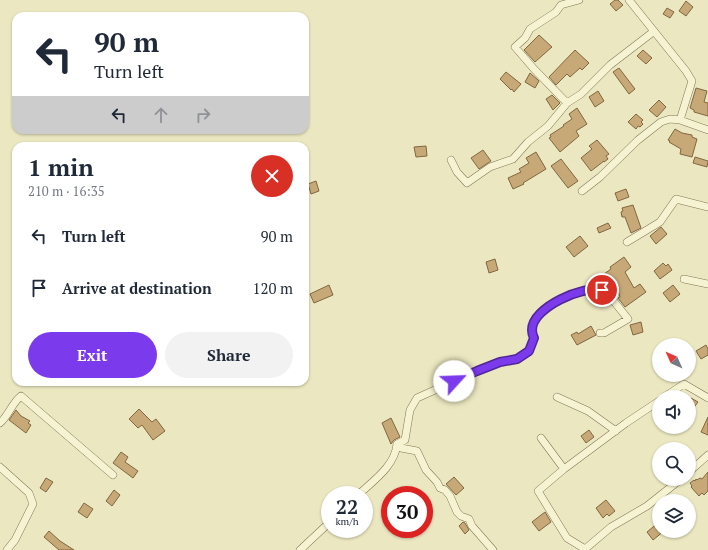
<!DOCTYPE html>
<meta charset="utf-8">
<style>
body{margin:0;font-family:"PT Serif",serif;background:#f2f2f3;color:#1f2937;height:100vh;display:flex;flex-direction:column;font-size:15px;white-space:nowrap}
*{box-sizing:border-box;margin:0}
p{font-size:13px;color:#747a83}
.icon{flex:none;width:22px;height:22px;fill:none;stroke:currentColor;stroke-width:2;stroke-linecap:round;stroke-linejoin:round}
.map{position:relative;flex:1;overflow:hidden}
.details{position:absolute;left:12px;top:142px;width:297px;height:244px;display:flex;flex-direction:column;background:#fff;border-radius:12px;box-shadow:0 1px 3px #0004}
.details>*{flex:none}
.hud{position:absolute;left:12px;top:12px;width:297px;height:122px;border-radius:12px;box-shadow:0 1px 3px #0004;background:#fff;color:#1f2937;overflow:hidden}
.needle{width:26px;rotate:315deg}
.buttons{position:absolute;left:652px;top:338px;display:grid;gap:8px}
.buttons a{display:grid;place-items:center;width:44px;height:44px;border-radius:50%;background:#fff;box-shadow:0 1px 3px #0004;font-size:20px}
.speed{position:absolute;left:321px;top:486px;display:flex;gap:8px;font-size:20px;font-weight:700;text-align:center}
.speed>*{display:grid;place-content:center;width:52px;height:52px;border-radius:50%;background:#fff;box-shadow:0 1px 3px #0004;line-height:1}
.speed small{font-size:10px;font-weight:400}
.speed .limit{border:6px solid #d22;background:#fff;color:#111}
.pin{position:absolute;display:grid;place-items:center;width:34px;height:34px;color:#fff;margin:-17px;border:2px solid #fff;border-radius:50%;box-shadow:0 1px 4px #0007}
.me{position:absolute;width:44px;margin:-22px;rotate:65deg;stroke-linejoin:round;filter:drop-shadow(0 0 3px #0008)}
.turn{display:flex;align-items:center;gap:14px;height:84px;padding:0 16px;font-size:18px}
.turn .icon{width:52px;height:52px;stroke-width:2.5}
.turn b{display:block;font-size:28px;line-height:34px}
.lanes{display:flex;align-items:center;height:38px;padding:0 16px;background:#0003;justify-content:center;gap:20px;direction:ltr}
.lanes .off{opacity:.35}
.round{display:grid;place-items:center;flex:none;width:42px;height:42px;border-radius:21px;background:#f2f2f3}
.headline{display:flex;align-items:center;justify-content:space-between;height:68px;padding:0 16px}
h1{font-size:24px;font-weight:800;line-height:30px}
.action{display:flex;gap:8px;margin-top:auto;padding:8px 16px}
.action a{flex:1;height:46px;border-radius:24px;background:#7c3aed;color:#fff;font-size:16px;font-weight:800;line-height:46px;text-align:center}
.action a+a{background:#f2f2f3;color:#1f2937}
ul{padding:0;list-style:none}
li{display:flex;align-items:center;gap:12px;height:52px;padding:0 16px}
li div{flex:1}
li b{display:block;font-size:15px}
li em{font-style:normal}
.map>svg:first-child{display:block}
.building{fill:#c7a978;stroke:#806740}
.lines{fill:none;stroke-linecap:round;stroke-linejoin:round}
.minor-casing{stroke:#827759;stroke-width:8}
.minor{stroke:#f6f3d2;stroke-width:7}
.route-casing{stroke:#51269a;stroke-width:10}
.route{stroke:#7c3aed;stroke-width:7}
</style>
<div class="map">
<svg width="708" height="550" viewBox="0 0 708 550">
<rect width="100%" height="100%" fill="#ebe7c0"/>
<path class="building" d="M615,0H618L623,5L616,11L610,4Z
M686,1L693,7L686,16L679,11Z
M667,8L674,12L670,18L663,14Z
M539,35L552,47L535,62L524,50Z
M575,50L589,63L582,70L580,68L570,77L567,74L556,85L549,77Z
M643,50L652,58L646,64L637,56Z
M619,68L635,89L629,94L613,72Z
M506,72L521,84L514,92L512,89L511,90L500,79Z
M530,73L539,81L535,88L525,82Z
M696,88L707,91L704,102L708,103V116L694,112V110L690,108Z
M598,91L604,101L595,107L589,97Z
M552,95L560,103L553,110L546,99Z
M659,100L666,107L657,117L649,110Z
M577,108L587,124L576,131L579,136L560,152L549,138L551,137L550,135L564,126L563,125L572,119L569,114Z
M636,114L643,120L641,122L643,124L640,127L638,126L636,129L628,122Z
M675,129L682,133L692,135V137L697,139L692,157L680,154L681,149L669,142L670,141L668,140Z
M597,140L609,154L606,156L608,159L604,162V161L591,171L581,158L592,149L589,146Z
M426,146L427,156L416,157L414,147Z
M483,150L491,161L479,169L471,158Z
M536,152L546,169L523,183L524,184L513,189L508,178L521,172L519,169L529,163L526,158Z
M695,157L708,161L707,167L693,163Z
M561,159L578,181L568,188L551,166Z
M316,181L319,191L311,194L308,184Z
M626,189L629,197L618,201L615,193Z
M633,205L641,228L631,233L625,217H622L621,212L623,211L622,208Z
M608,223L611,228L599,233L597,228Z
M661,227L667,234L656,244L650,236Z
M580,236L588,246L574,257L566,247Z
M624,257L631,267L625,272L634,288L640,284L646,292L625,307L618,298L620,297L618,291L604,274L611,269L610,267Z
M495,259L498,270L489,273L486,262Z
M663,263L666,266L668,264L672,270L660,279L654,271Z
M329,285L333,295L314,303L310,294Z
M673,285L680,294L670,302L663,293Z
M641,322L643,332L633,335L630,325Z
M591,326L596,335L577,345L571,335L577,332L578,334Z
M706,345L708,349V355L701,359L696,351Z
M691,398L698,402L689,414V401Z
M139,409L152,422L156,419L165,431L153,440L142,425L138,428L129,419Z
M16,410L21,416L30,421L28,423L31,425L26,433L9,420Z
M708,417V435L701,432Z
M391,418L400,437L394,440L391,444L382,423Z
M589,430L594,437L586,443L581,436Z
M121,452L128,457L125,462L138,471L133,478L113,463Z
M708,472V491L704,495L702,493L699,496L691,487L692,486L690,483L694,480L695,481L696,479L697,480L700,478L702,479Z
M454,477L464,488L456,495L446,484Z
M46,478L53,482L46,492L40,488Z
M114,490L120,495L112,506L106,501Z
M606,500L615,511L609,516L607,514L603,518L596,508Z
M84,503L93,509L87,518L78,512Z
M545,512L551,522L539,531L532,522Z
M463,522L465,523L469,530L465,534L459,526Z
M659,522V531H664L653,540L647,532Z
M49,531L60,541L74,550H59L44,537Z"/>
<g class="lines">
<defs>
<path id="minor" d="M629,0L686,71L692,81L680,120
M567,103L534,69L515,47L525,38L530,29L556,12L561,5L579,0
M451,160L457,172L467,183L490,167L513,159L528,142L548,126L567,103L581,94L610,65L653,32
M582,191L600,177L638,140L661,122L670,119L680,120L708,130
M627,242L660,222L676,199L708,207
M684,279L708,284
M557,397L588,411L616,431
M664,397L684,384L708,398
M0,423C9,415 12,403 21,396L113,475
M541,438L564,469L538,491L567,538L585,549
M397,444L401,448L417,451L426,470L437,482L440,488L445,490L450,496L457,512L461,516L469,519L472,526L493,550
M0,467L29,493L33,504L15,540L7,550
M564,469L626,423L659,401
M689,472L708,455
M358,495C373,481 395,466 397,444L405,440L410,410L417,398L477,371L500,362L517,359L529,351L534,338C532,333 531,329 533,324C539,307 579,288 596,289C602,289 609,292 614,294L612,299L628,319L604,333H600
M300,550L330,522
M584,550L611,527L647,506L681,479"/>
</defs>
<use href="#minor" class="minor-casing"/>
<use href="#minor" class="minor"/>
</g>
<g class="lines">
<defs>
<path id="route" d="M454,381L477,371L500,362L517,359L529,351L534,338C533,336 532,332 532,330C532,307 584,285 602,290"/>
</defs>
<use href="#route" class="route-casing"/>
<use href="#route" class="route"/>
</g>
</svg>
<div class="buttons">
<a><svg class="needle" viewBox="-14 -14 28 28"><path d="M0-13l5 13h-10z" fill="#e53935"/><path d="M0 13l5-13h-10z" fill="#747a83"/></svg></a>
<a><svg class="icon" aria-label="sound" viewBox="0 0 24 24"><path d="M4 9h4l5-4v14l-5-4H4zM17 9q2 3 0 6"/></svg></a>
<a><svg class="icon" aria-label="search" viewBox="0 0 24 24"><circle cx="10" cy="10" r="6"/><path d="M15 15l6 6"/></svg></a>
<a><svg class="icon" aria-label="layers" viewBox="0 0 24 24"><path d="M12 4l9 5-9 5-9-5zM3 14l9 5 9-5"/></svg></a>
</div>
<div class="speed"><div>22<small>km/h</small></div><div class="limit">30</div></div>
<div class="pin" style="left:602px;top:290px;background:#d93025"><svg class="icon" aria-label="arrive" viewBox="0 0 24 24"><path d="M6 21V4h12l-3 4 3 4H6"/></svg></div>
<svg class="me" style="left:454px;top:381px" viewBox="-20 -20 40 40"><circle r="19" fill="#fff"/><path d="M0-13L10 11 0 6-10 11z" fill="#7c3aed"/></svg>
<div class="hud">
<div class="turn"><svg class="icon" aria-label="left" viewBox="0 0 24 24"><path d="M17 20v-9H6M10 6l-5 5 5 5"/></svg><div><b>90 m</b>Turn left</div></div>
<div class="lanes"><svg class="icon" aria-label="left" viewBox="0 0 24 24"><path d="M17 20v-9H6M10 6l-5 5 5 5"/></svg><svg class="icon off" aria-label="ahead" viewBox="0 0 24 24"><path d="M12 20V5M6 11l6-6 6 6"/></svg><svg class="icon off" aria-label="right" viewBox="0 0 24 24"><path d="M7 20v-9h11M14 6l5 5-5 5"/></svg></div>
</div>
<section class="details">
<div class="headline"><div><h1>1 min</h1><p>210 m · 16:35</p></div><a class="round" style="background:#d93025;color:#fff"><svg class="icon" aria-label="close" viewBox="0 0 24 24"><path d="M6 6l12 12M18 6L6 18"/></svg></a></div>
<ul>
<li><svg class="icon" aria-label="left" viewBox="0 0 24 24"><path d="M17 20v-9H6M10 6l-5 5 5 5"/></svg><div><b>Turn left</b></div><em>90 m</em></li>
<li><svg class="icon" aria-label="arrive" viewBox="0 0 24 24"><path d="M6 21V4h12l-3 4 3 4H6"/></svg><div><b>Arrive at destination</b></div><em>120 m</em></li>
</ul>
<div class="action"><a>Exit</a><a>Share</a></div>
</section>
</div>
